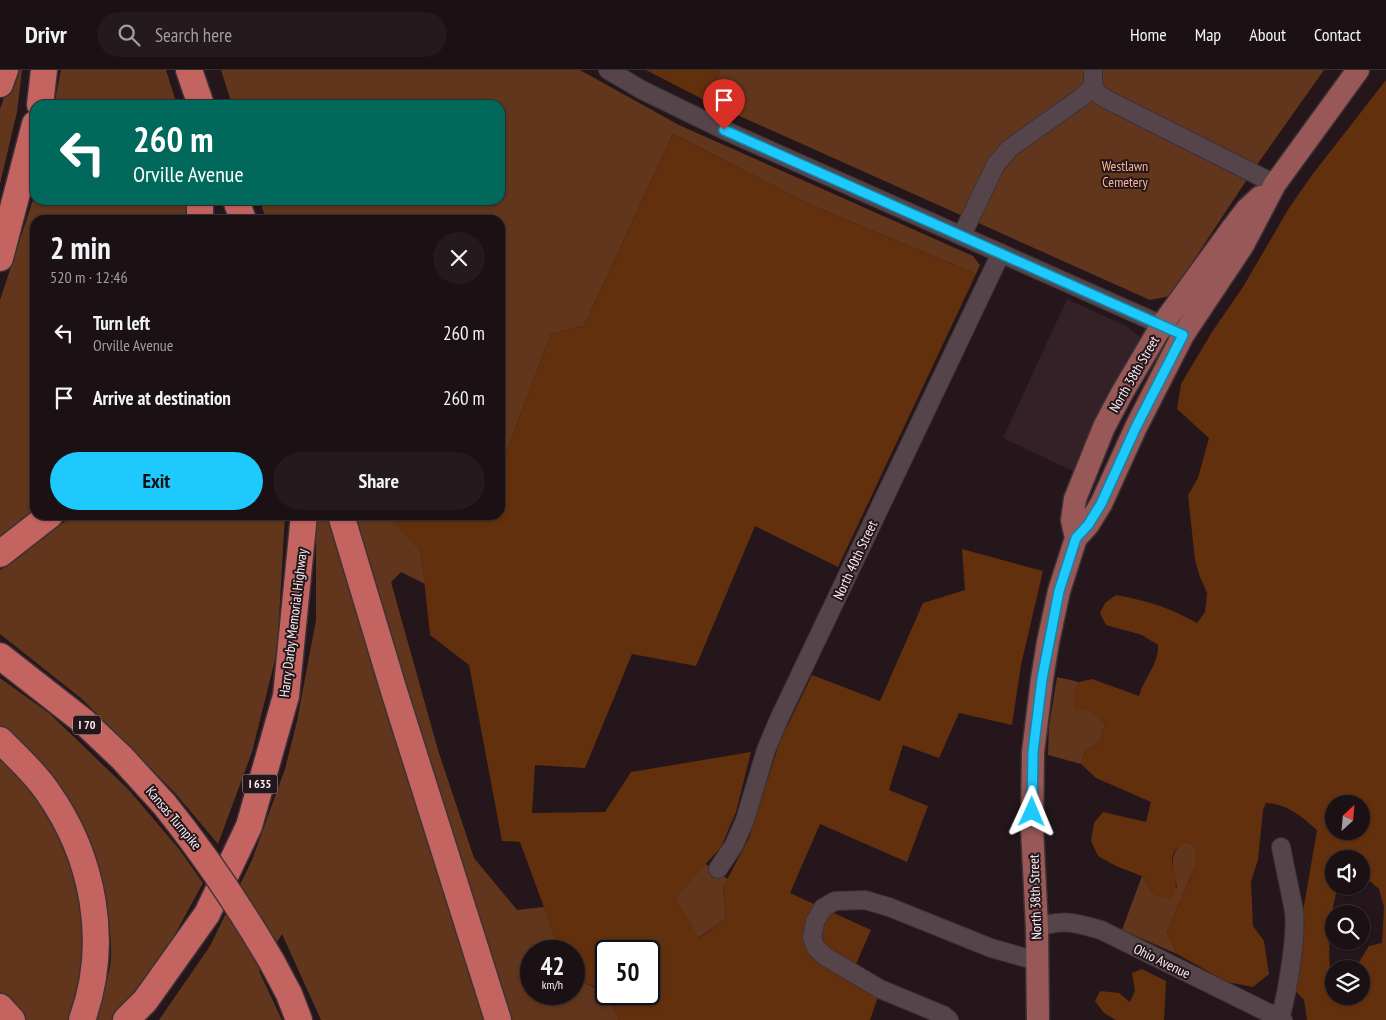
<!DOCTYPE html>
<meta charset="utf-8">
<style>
body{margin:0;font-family:"PT Sans Narrow",sans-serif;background:#24191d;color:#f1f3f6;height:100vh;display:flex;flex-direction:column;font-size:19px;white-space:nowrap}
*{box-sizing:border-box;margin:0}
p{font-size:16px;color:#a09da0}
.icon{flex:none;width:28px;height:28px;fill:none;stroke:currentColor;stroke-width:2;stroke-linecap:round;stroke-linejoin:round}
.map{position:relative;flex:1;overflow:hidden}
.details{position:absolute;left:30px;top:145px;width:475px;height:305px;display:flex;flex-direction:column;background:#1b1014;border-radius:15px;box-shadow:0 1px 4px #0004,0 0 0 1px #393034}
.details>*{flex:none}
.guide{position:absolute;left:30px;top:30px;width:475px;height:105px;border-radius:15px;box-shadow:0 1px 4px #0004,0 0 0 1px #393034;background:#00695c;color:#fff;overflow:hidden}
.needle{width:32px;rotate:26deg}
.tools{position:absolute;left:1325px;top:725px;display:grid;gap:10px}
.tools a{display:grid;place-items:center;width:45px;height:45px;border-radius:50%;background:#1b1014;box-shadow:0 1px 4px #0004,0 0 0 1px #393034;font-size:25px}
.speed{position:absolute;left:520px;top:870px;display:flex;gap:10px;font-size:25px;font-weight:700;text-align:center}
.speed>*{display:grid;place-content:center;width:65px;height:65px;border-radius:50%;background:#1b1014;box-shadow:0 1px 4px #0004,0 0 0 1px #393034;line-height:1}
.speed small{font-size:12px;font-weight:400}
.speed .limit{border:2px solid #111;border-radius:8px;background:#fff;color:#111}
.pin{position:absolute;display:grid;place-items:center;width:42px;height:42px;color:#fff;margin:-51px -21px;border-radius:50% 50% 50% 0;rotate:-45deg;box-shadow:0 0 5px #0007}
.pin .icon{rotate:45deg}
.me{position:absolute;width:55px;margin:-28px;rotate:1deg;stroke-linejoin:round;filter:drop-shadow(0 0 4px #0008)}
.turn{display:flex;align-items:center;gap:18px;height:105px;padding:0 20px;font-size:22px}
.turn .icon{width:65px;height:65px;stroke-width:2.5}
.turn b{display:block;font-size:35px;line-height:42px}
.round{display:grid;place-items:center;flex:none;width:52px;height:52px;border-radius:26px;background:#24191d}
.summary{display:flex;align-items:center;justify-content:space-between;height:85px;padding:0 20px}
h1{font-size:30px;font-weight:700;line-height:38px}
.cta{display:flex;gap:10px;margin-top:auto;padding:10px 20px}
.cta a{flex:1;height:58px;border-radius:30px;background:#1ec9fd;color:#111;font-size:20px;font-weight:700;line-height:58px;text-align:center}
.cta a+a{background:#24191d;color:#f1f3f6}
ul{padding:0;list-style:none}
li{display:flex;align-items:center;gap:15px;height:65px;padding:0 20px}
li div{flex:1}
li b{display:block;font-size:19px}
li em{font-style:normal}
header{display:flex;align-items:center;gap:30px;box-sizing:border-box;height:70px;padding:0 25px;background:#1b1014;border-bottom:1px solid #393034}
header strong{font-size:24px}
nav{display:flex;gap:28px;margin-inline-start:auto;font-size:18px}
.search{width:350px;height:45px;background:#24191d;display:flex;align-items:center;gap:12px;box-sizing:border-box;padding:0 18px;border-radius:28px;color:#a09da0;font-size:19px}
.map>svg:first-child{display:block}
.built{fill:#342027}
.green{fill:#61361c}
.forest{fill:#63300d;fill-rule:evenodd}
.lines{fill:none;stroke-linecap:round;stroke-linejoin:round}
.minor-casing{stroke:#3c3235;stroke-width:20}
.major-casing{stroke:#3c3235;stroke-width:25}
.highway-casing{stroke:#3c3235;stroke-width:29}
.minor{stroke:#55454a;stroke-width:18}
.major{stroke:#985857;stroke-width:22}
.highway{stroke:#c46460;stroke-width:26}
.highway-bridge-casing{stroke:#3c3235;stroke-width:29;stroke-linecap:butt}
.highway-bridge{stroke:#c46460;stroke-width:26}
.route-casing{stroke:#1483a4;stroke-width:12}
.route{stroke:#1ec9fd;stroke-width:9}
.labels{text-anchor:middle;stroke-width:4;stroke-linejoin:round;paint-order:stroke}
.shield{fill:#24161b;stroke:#b9aeb2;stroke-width:1}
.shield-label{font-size:12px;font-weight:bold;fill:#f9eff2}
.park-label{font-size:14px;fill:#f9b690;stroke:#24161b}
.street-label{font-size:14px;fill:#f9eff2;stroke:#24161b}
</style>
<header>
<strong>Drivr</strong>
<div class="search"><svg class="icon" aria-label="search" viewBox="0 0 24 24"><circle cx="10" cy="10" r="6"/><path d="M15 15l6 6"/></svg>Search here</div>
<nav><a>Home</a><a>Map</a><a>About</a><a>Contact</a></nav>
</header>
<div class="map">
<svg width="1386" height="950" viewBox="0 0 1386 950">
<rect width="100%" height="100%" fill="#24161b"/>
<path class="built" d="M1067,229L1128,257L1140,267L1141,279L1077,403L1003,368Z"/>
<path class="green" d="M14,0H22L17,42L0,114V39Z
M61,0H166L177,35H54Z
M221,0H580L679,55L973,186L980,195L976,204L811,135L673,64L584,256L551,264L505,386L500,391V150H266L260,130H500V35H232Z
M720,0H1324L1254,99L1170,226L1150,230L706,31Z
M35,124V130H191L192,150H35V445L0,474V230Z
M73,445H285L277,582L252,682L218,774L175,723L82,629L0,564V500L17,489Z
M316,445H331L436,776L483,950H321L282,864L259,901L282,950H159L210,876L252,790L285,699L297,651L316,550Z
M354,445H389L421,482L425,514L401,502L391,512L438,680L474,788L517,840L544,837L560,881H531V924H574V908L608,924L619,950H510L406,623Z
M1057,607L1079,612L1074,624L1105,654L1100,672L1085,681L1081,694L1048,685L1049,656Z
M0,608L50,644L128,719L179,779L203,813L168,877L112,950H97L96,945C101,928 111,903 111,886C112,829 91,754 54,710C39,691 18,674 0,657Z
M0,684L34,718L73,784L83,838L88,901L73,950H26L0,922Z
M1184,772L1195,776V796L1167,862L1177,884L1122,860L1142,806L1155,825L1177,817C1173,799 1167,784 1184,772Z
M705,794L728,809L723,817L726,849L698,868L675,828Z"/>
<path class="forest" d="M646,0H720L706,31Z
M1386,10V950H1307L1304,930L1292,917L1295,863L1304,836L1317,760C1302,747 1288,734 1266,733L1263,740L1258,790L1251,811L1253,856L1264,871L1269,904L1253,917L1227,912L1177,884L1167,862L1195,796V776L1184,772C1164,786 1175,796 1176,815C1176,820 1173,825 1171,830L1155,825L1142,806L1116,796L1098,786L1091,771L1094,753L1103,742L1146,752L1151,732L1096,708L1081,694L1085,681L1100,672L1105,654L1093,643L1074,638V624L1079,612L1092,609L1139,626C1144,608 1159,594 1158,575L1142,565L1106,555L1100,543L1105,533L1116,525C1145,530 1171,538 1197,553L1205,542L1207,523L1200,507L1195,490L1188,425L1198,408L1209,368L1177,339L1181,314L1212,262L1243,217L1289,138L1312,105ZM1334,734H1361V761H1334ZM1334,789H1361V808H1366L1379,819L1384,837L1382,873L1369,876L1359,892V899H1361V926H1334V902L1330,900C1328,871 1330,844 1338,816H1334Z
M673,64L811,135L976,204L838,497L755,456L696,596L632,584L585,698L535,695L532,743L605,742L631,702L751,682L736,742L721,777L675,828L699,868L726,849L723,817L749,768L780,671L812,605L880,631L923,533L965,520L962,479L1043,501L1021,595L1012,655L959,643L939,688L903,675L889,720L928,736L907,792L820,754L790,823L871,860L856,894L882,915L870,950H619L608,924H649V881H606V922L574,908V881H560L520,772L502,771L469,595L430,565L421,482L388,446L500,445V391L505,386L551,264L584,256Z
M1142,899L1166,911L1164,950H1116L1104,943L1095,931L1100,921L1119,923L1130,932L1135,921L1132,903Z"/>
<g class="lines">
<defs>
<path id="minor" d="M608,0L642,20L724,60L1173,260
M1093,16V0
M962,165L996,94L1010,78L1082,27L1093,16L1098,24L1106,29L1275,114
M718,799L734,775L745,750L766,680L779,649L1001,183
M1037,858C1062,848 1076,853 1101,860L1283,950
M1280,949C1287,924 1297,866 1294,841C1290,820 1285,798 1281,777
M949,950L943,945L880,919L826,887L816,878L812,868L815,852L823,838L835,831L865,830L889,837L991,878L1037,891"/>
<path id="major" d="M1076,468L1072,450L1075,429L1104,357L1122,323L1162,255L1231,160L1247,139L1260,127
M1038,950L1037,858L1032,758L1033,682L1042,609L1048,572L1059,521L1076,468L1088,455L1101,434L1136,357L1183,265L1243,175L1275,114L1358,0"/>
<path id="highway" d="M189,0L201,35
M0,14L5,0
M40,35L44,0
M200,130V150
M236,130L243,150
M0,188L35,54
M341,445L394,621L498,950
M0,484L50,445
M0,586L83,651L122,688L164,734
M0,670C16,686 34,702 47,721C94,787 110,873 82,950
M272,892L289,924L299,950
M0,937L12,950
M126,950L145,931L207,844L249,756L286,626L304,445"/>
</defs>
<use href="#minor" class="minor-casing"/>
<use href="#major" class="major-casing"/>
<use href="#highway" class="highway-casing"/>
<use href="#minor" class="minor"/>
<use href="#major" class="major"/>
<use href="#highway" class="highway"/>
<defs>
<path id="highway-bridge" d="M164,734C206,786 238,834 272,892"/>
</defs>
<use href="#highway-bridge" class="highway-bridge-casing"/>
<use href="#highway-bridge" class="highway-bridge"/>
</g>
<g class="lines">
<defs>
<path id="route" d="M724,60L1183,265L1136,357L1101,434L1088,455L1076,468L1059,521L1042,609L1033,682L1032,742"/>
</defs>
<use href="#route" class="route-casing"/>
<use href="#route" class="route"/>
</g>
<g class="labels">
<g class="shield">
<rect x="73" y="645.5" width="28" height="19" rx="4"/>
<rect x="242.5" y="704.5" width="35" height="19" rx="4"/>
</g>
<g class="shield-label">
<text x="87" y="659">I 70</text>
<text x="260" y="718">I 635</text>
</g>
<g class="park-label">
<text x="1125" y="101">Westlawn<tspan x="1125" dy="16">Cemetery</tspan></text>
</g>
<g class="street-label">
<text transform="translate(1134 304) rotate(-60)" y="5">North 38th Street</text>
<text transform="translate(855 490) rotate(-65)" y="5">North 40th Street</text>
<text transform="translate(293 553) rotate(-83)" y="5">Harry Darby Memorial Highway</text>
<text transform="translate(174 748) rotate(50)" y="5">Kansas Turnpike</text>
<text transform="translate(1035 827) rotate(-92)" y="5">North 38th Street</text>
<text transform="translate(1162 891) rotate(26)" y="5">Ohio Avenue</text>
</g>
</g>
</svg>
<div class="tools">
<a><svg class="needle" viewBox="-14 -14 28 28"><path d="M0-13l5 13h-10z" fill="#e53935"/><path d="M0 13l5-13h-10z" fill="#a09da0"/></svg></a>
<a><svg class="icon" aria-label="sound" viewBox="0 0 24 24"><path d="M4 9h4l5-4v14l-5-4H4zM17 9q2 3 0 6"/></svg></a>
<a><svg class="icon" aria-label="search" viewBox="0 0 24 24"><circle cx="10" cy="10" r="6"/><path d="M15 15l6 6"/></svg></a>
<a><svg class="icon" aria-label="layers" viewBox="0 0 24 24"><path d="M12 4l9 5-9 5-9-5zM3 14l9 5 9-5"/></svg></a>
</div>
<div class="speed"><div>42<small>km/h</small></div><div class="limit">50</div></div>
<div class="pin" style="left:724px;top:60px;background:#d93025"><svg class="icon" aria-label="arrive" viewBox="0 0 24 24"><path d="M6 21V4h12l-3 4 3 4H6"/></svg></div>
<svg class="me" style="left:1032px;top:742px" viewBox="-20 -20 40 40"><path d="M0-17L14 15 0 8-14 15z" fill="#1ec9fd" stroke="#fff" stroke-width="4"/></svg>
<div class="guide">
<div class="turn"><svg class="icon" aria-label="left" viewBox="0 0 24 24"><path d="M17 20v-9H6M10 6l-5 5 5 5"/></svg><div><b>260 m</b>Orville Avenue</div></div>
</div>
<section class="details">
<div class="summary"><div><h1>2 min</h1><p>520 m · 12:46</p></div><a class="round"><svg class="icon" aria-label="close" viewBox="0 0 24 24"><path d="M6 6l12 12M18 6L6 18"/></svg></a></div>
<ul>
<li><svg class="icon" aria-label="left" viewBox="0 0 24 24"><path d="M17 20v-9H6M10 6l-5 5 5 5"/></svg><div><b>Turn left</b><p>Orville Avenue</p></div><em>260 m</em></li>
<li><svg class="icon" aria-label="arrive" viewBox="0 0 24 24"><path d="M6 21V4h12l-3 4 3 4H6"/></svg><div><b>Arrive at destination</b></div><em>260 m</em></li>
</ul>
<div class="cta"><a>Exit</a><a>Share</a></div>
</section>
</div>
